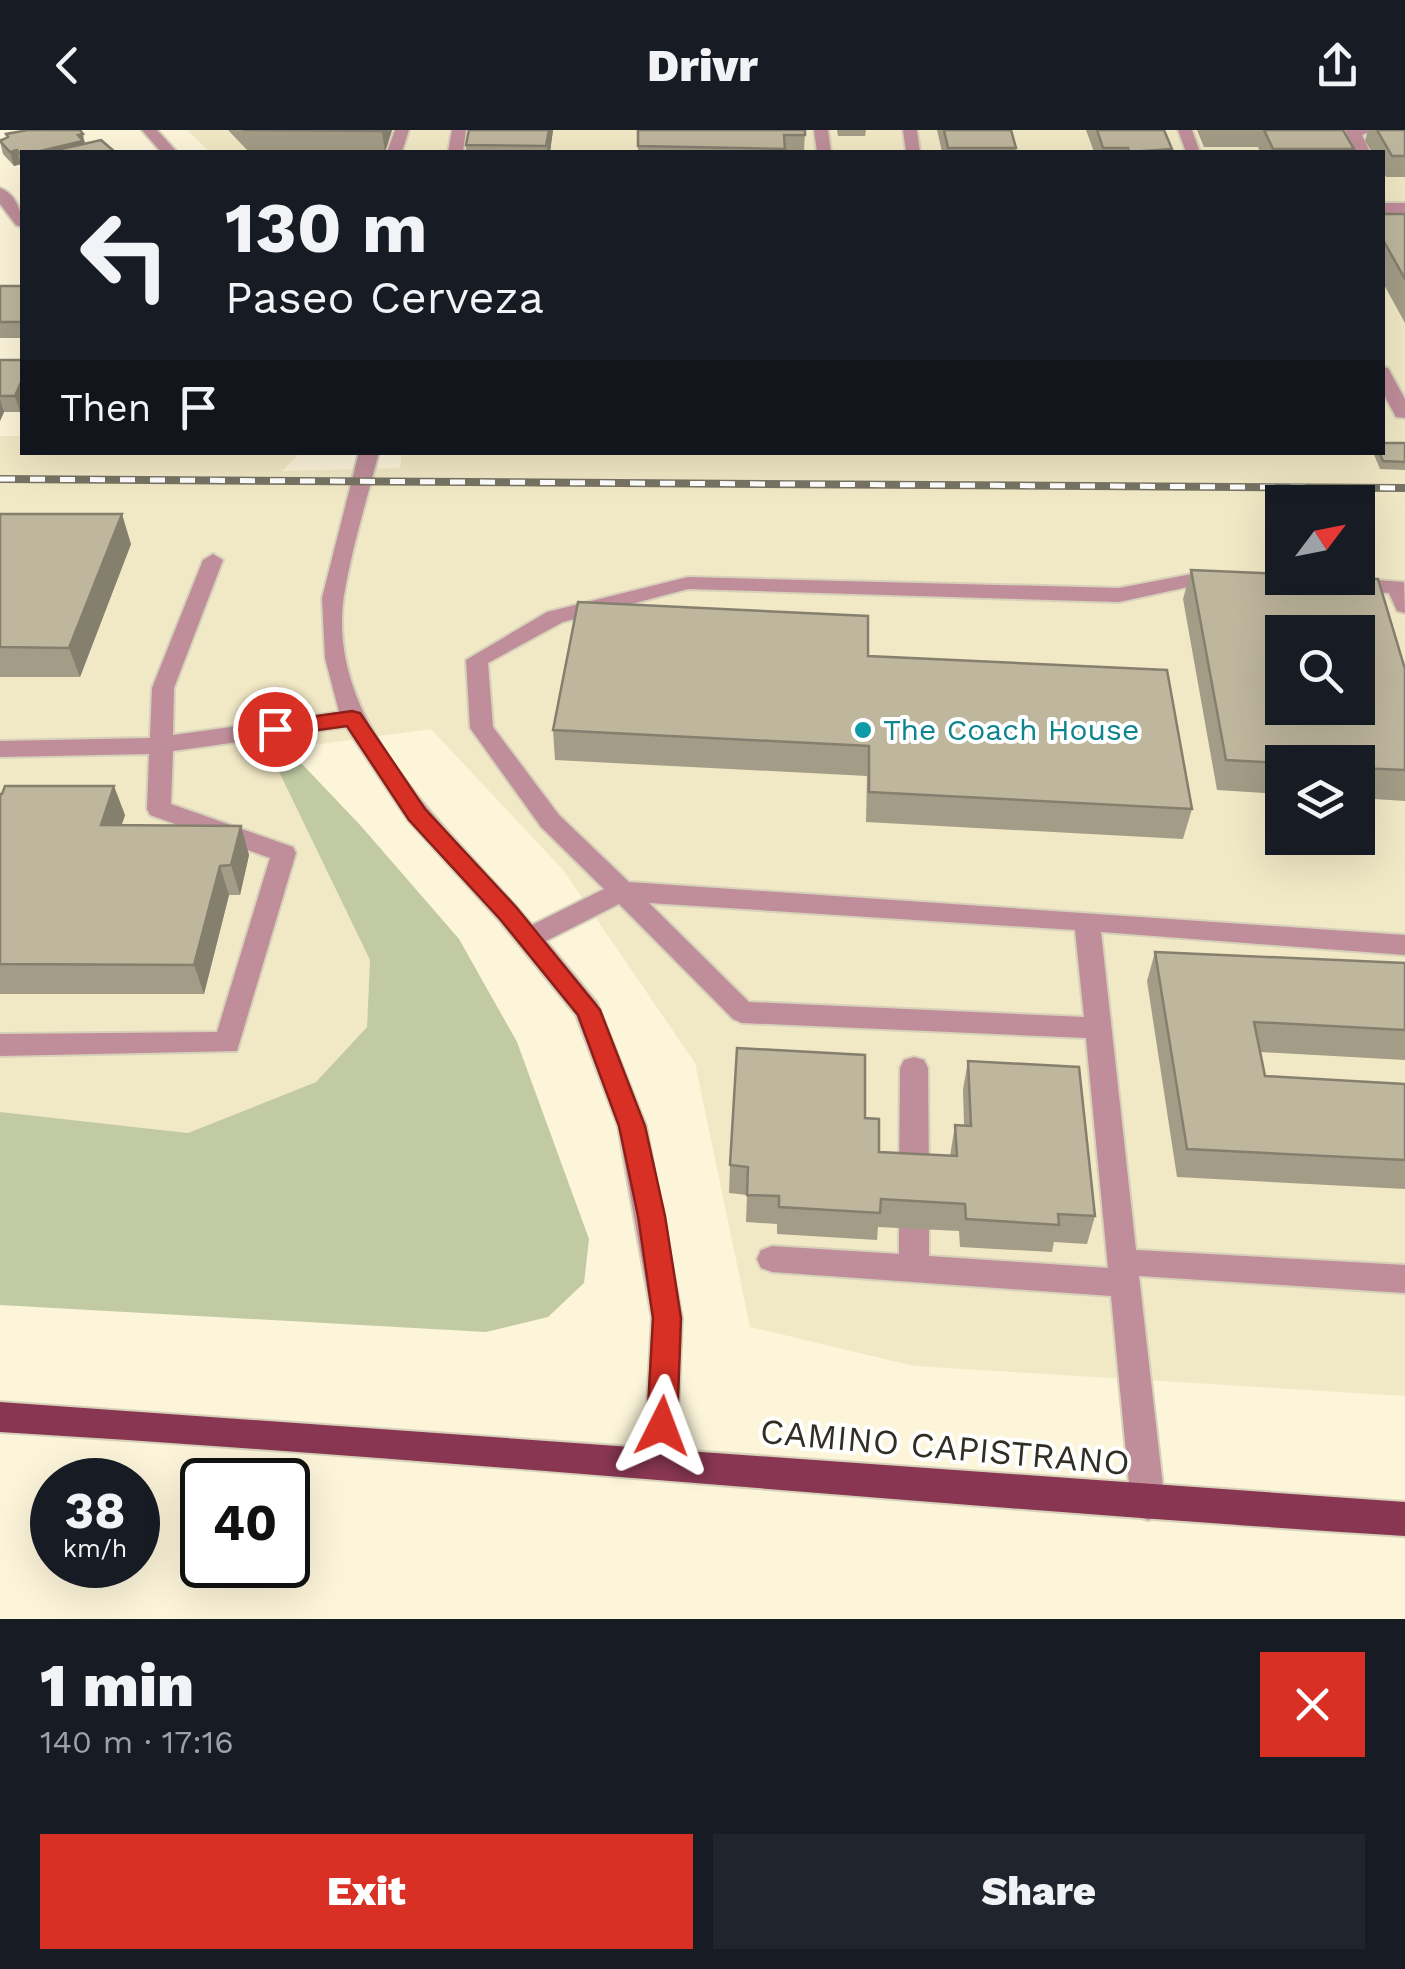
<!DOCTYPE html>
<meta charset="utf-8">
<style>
body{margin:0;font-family:"Work Sans",sans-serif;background:#20242c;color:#f1f3f6;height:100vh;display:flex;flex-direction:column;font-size:38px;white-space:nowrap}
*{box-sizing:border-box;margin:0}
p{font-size:32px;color:#9ea1a6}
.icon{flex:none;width:55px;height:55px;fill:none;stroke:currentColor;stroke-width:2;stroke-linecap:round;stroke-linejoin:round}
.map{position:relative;height:1489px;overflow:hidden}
.drawer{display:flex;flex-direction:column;background:#171b24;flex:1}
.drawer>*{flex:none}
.guide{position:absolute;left:20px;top:20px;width:1365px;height:305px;border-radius:0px;box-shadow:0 10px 40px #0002;background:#171b24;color:#f1f3f6;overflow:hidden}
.needle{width:65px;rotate:58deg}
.buttons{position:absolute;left:1265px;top:355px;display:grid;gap:20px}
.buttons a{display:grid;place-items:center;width:110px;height:110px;border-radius:0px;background:#171b24;box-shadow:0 10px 40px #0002;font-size:50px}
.speed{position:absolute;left:30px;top:1328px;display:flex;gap:20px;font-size:50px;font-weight:700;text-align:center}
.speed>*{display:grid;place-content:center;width:130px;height:130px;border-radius:50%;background:#171b24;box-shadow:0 10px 40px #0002;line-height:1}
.speed small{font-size:25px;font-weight:400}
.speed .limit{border:5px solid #111;border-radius:15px;background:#fff;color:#111}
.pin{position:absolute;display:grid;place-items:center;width:85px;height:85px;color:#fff;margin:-42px;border:5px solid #fff;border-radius:50%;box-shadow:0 2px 10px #0007}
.me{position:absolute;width:110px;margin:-55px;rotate:3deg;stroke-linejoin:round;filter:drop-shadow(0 0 8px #0008)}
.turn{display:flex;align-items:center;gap:35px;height:210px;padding:0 40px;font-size:45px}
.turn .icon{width:130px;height:130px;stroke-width:2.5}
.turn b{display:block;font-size:70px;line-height:85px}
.then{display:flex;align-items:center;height:95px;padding:0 40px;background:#0003;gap:20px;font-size:38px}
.round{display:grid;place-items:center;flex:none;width:105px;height:105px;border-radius:0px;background:#20242c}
.head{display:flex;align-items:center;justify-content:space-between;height:170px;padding:0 40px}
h1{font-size:60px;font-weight:800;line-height:75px}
.button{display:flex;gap:20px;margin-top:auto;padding:20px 40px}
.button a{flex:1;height:115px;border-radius:0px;background:#d93025;color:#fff;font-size:40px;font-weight:800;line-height:115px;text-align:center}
.button a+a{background:#20242c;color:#f1f3f6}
header{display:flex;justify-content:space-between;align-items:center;height:130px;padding:0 40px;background:#171b24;font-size:45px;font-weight:800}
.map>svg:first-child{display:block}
.built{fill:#f1e8c5;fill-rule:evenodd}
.green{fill:#c1caa3}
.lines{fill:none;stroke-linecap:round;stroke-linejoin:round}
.minor-casing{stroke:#d7d1b9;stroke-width:4}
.major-casing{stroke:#d7d1b9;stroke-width:4}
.minor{fill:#bf8e9a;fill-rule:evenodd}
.major{fill:#893652;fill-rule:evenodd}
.rail-casing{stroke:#787464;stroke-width:8}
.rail{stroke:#fff;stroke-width:5;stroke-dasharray:15;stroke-linecap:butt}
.wall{fill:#a39d87}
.shaded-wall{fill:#857f6e}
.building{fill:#beb69d;stroke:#857f6e;stroke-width:2.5;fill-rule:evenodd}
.route{fill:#d93025;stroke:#8d1f18;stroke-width:2.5}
.culture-dot{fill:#0f9aa8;stroke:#fff;stroke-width:4}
.labels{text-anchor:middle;stroke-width:8;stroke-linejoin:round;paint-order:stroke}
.culture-label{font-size:30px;fill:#0d838f;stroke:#fff;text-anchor:start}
.near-street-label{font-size:35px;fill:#312e24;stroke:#fff}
</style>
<header><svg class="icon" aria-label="back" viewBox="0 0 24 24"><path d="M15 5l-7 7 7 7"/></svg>Drivr<svg class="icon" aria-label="share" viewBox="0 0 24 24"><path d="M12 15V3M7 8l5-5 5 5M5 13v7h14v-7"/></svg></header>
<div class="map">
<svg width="1405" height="1489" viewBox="0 0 1405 1489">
<rect width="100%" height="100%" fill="#fcf5da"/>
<path class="built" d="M187,0H1405V1266L914,1236L750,1197L695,933L563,740L431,599L269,621L370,830L367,897L316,952L188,1003L0,982V306H22V322L300,323L282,341L400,338L402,322H1382V22H210ZM1282,372H1358V448H1282ZM1282,502H1358V578H1282ZM1282,632H1358V708H1282Z"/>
<path class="green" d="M269,621L303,635L361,696L459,809L517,912L589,1109L584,1153L548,1187L486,1202L0,1175V982L188,1003L316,952L367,897L370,830Z"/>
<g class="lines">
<defs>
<path id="minor" d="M142,0H157L177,22H161Z
M395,0H409L402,22H387Z
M452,0H466L463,22H448Z
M814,0H828L831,22H817Z
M903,0H917L920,22H906Z
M1178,0H1192L1200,22H1186Z
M1345,0H1373L1362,5L1370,22H1356Z
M0,58C16,64 22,81 22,97L16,95L0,74Z
M1382,73H1405V83H1382Z
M1382,237L1388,238L1405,269V288L1396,287L1382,261Z
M359,322H379C367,369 352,417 344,465C324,598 456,704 532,795L604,759L541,697L470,598L466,530L547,482L688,447L1119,458L1202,442L1227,444L1231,449L1227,454H1202L1119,472L688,459L563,492L488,533L493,597L559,685L629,752L1405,805V825L1101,802L1136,1120L1405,1135V1163L1139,1146L1165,1374L1160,1386L1148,1390L1136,1386L1131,1374L1111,1166L772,1142L761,1138L757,1129L761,1120L772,1116L899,1124V1099L903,1090L914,1086L925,1090L929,1099V1126L1108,1138L1086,908L742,893L733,889L619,774L546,811L597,873L646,996L682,1188L676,1333L672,1344L660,1349L648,1344L644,1333L652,1188L618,996L576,885L499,790L408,690L346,597L173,621L171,674L293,717L296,723L237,921L0,926V904L217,902L270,728L150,685L147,679L149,624L0,627V611L150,608L152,558L203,430L213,424L223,430L174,558L173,605L339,582L325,528L322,468ZM649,773L1075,800L1084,887L749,872Z
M1350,448L1404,452L1405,483L1397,481L1389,463L1343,460L1339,455L1343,450Z
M914,927L924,930L928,938L929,1052L924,1061L914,1064L904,1061L899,1052L900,938L904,930Z"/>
<path id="major" d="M0,1272L1405,1372V1406C936,1377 469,1330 0,1302Z"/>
</defs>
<use href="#minor" class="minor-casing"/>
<use href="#major" class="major-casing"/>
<use href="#minor" class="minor"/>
<use href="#major" class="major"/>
<defs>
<path id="rail" d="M0,349L1405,358"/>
</defs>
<use href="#rail" class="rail-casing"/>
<use href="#rail" class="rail"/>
</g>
<path class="wall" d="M228,0H392L385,22L248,21Z
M553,0L550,22H466V15Z
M638,0H805L804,22H638Z
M837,0H866L865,6H838Z
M937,0H1011L1016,18L1015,22H942Z
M1086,0H1164L1172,19L1171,22H1094Z
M1197,0H1343L1354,19L1353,22H1260L1258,17H1204Z
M1368,0H1405V47H1386L1382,40V22H1372L1365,11Z
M6,4L86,13L115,22H22V38L21,34L14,36L3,24L0,12V9L7,8Z
M1382,84H1405V193L1382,151Z
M0,156H22V208H0Z
M0,230H22V276L20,282H4L0,291Z
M1405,313V340L1380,339L1373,322H1382Z
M0,384L131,414L80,547H0Z
M1191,440L1405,539V671L1358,668V632H1282V664L1217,660L1183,469Z
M868,526L1192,679L1183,709L866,692L867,646L555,630L553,600Z
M0,664L125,685L121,696H241L249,725L240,765H229L204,864H0Z
M1155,822L1405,833V930L1260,922L1265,946L1405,954V1059L1177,1047L1147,851Z
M968,931L1095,1086L1087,1114L1054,1112L1052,1122L960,1117L959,1101L878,1097L877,1110L777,1104V1094L746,1092L747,1065L729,1063L730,1035L865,988L879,1022L950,1026L955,995L964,996L963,959Z"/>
<path class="shaded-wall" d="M383,0H392L385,22L382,1Z
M549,0H553L550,22H547Z
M83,4L86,22H36L78,5Z
M17,20L21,34L14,36L10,22Z
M22,250V276L20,282L15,266Z
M0,269L4,282L0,291Z
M122,384L131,414L80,547L69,518Z
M114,656L125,685L112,725L101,695Z
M241,696L249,725L240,765L231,735Z
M220,736L229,765L204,864L194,835Z"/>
<path class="building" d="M28,0H80L83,4L78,5L83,11L36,22H22V26L17,20L10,22L0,11L8,7L6,4Z
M243,0H383L382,1Z
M469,0H549L546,16L466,15Z
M638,0H805V5H784L785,19L638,16Z
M944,0H1011L1016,18H948Z
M1097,0H1164L1172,19L1129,22L1128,18H1103Z
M1264,0H1343L1354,19H1273Z
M1377,0H1405V26H1392Z
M101,10L115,22H48Z
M1382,84H1405V149L1382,108Z
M0,156H22V192H0Z
M0,230H22V250L15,266H0Z
M1382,313H1405V332L1383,331L1379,322H1382Z
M0,384H122L69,518L0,517Z
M1191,440L1282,444V448L1378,449L1405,539V640L1358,638V632L1282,633L1226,630ZM1282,502H1358V578H1282Z
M578,472L868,486V526L1167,540L1192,679L869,662V616L553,600Z
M5,656H114L101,695L241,696L231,735L220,736L194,835L0,834V664H2Z
M1155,822L1405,833V900L1254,892L1265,946L1405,954V1030L1187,1019Z
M737,918L865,925V988L879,989V1022L957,1026L955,995L971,996L968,931L1079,937L1095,1086L1058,1084L1059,1095L966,1089L965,1074L881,1069L880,1083L779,1077V1066L747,1065L748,1037L730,1035Z"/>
<path class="route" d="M352,581L360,583L425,679L516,777L600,880L645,996L665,1086L681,1188L677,1296L673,1306L662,1311L652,1306L647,1296L653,1188L638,1086L619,996L578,885L500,789L409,690L347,596L275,606L265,599L275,592Z"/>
<circle class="culture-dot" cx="863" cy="600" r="10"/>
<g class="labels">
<g class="culture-label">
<text x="883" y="610">The Coach House</text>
</g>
<g class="near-street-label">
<text transform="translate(945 1317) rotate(5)" y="12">CAMINO CAPISTRANO</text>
</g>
</g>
</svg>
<div class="buttons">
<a><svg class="needle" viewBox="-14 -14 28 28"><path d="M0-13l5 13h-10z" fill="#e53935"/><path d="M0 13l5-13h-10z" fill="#9ea1a6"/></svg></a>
<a><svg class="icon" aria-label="search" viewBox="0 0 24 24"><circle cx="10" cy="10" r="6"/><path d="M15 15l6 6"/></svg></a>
<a><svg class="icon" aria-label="layers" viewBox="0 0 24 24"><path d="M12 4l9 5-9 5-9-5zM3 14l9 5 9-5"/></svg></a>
</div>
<div class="speed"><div>38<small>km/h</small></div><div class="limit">40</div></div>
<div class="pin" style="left:275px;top:599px;background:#d93025"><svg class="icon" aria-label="arrive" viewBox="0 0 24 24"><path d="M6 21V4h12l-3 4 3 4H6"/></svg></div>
<svg class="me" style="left:662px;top:1296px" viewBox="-20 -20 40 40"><path d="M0-17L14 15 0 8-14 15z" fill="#d93025" stroke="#fff" stroke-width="4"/></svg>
<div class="guide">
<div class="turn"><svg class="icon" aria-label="left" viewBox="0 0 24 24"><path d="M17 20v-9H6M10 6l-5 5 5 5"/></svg><div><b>130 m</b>Paseo Cerveza</div></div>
<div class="then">Then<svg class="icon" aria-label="arrive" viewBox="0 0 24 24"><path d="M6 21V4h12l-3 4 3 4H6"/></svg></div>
</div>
</div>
<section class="drawer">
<div class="head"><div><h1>1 min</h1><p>140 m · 17:16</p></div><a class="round" style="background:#d93025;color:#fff"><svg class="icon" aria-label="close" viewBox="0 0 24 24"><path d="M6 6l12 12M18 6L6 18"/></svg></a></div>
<div class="button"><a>Exit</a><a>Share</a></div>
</section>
